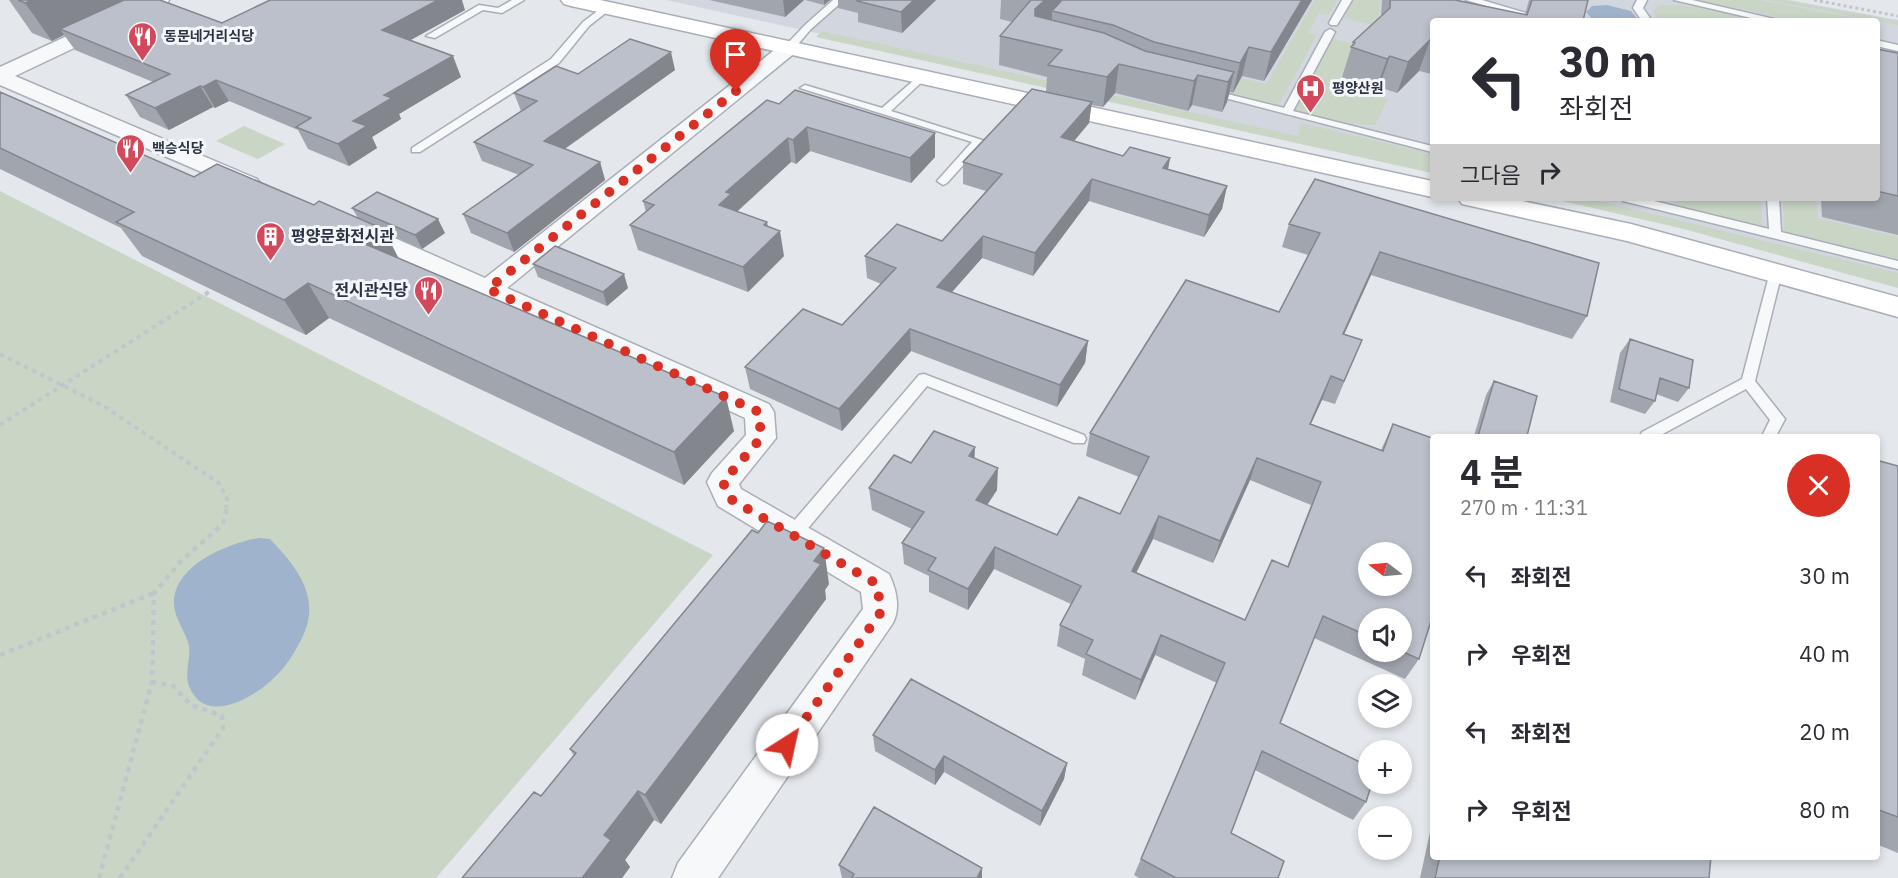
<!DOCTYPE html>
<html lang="ko">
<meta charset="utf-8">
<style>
body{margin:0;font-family:"IBM Plex Sans","Noto Sans KR",sans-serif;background:#f7f7f7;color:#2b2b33;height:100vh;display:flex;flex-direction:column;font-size:22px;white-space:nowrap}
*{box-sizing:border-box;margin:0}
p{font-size:20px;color:#7c7c81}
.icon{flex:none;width:33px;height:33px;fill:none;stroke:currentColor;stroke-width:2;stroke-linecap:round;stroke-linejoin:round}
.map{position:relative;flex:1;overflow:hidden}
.panel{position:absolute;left:1430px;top:434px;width:450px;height:426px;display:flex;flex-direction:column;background:#fff;border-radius:6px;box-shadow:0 3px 9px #0003}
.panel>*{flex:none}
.banner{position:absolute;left:1430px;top:18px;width:450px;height:183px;border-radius:6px;box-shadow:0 3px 9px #0003;background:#fff;color:#2b2b33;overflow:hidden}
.needle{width:39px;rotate:286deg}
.tools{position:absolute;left:1358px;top:542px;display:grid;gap:12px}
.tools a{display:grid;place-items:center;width:54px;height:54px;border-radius:50%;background:#fff;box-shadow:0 3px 9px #0003;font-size:30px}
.pin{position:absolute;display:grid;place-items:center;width:51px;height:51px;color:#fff;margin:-62px -26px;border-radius:50% 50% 50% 0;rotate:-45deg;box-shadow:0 0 6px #0007}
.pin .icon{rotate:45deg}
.me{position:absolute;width:66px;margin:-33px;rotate:35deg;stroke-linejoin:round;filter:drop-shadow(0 0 4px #0008)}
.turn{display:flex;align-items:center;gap:21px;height:126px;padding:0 30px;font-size:27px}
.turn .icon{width:78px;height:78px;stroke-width:2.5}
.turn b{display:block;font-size:42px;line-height:51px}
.then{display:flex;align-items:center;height:57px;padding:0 30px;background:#0003;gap:12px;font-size:22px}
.round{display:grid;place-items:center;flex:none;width:63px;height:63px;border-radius:32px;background:#f7f7f7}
.summary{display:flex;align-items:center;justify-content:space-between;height:102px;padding:0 30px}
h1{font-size:36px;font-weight:700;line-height:45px}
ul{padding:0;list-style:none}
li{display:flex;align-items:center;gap:18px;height:78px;padding:0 30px}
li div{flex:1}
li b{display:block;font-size:22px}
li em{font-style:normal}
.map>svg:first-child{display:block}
.built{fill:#d2d6de}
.green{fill:#c9d6c5}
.water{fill:#9fb4cc}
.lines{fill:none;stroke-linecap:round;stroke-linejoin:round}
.lane-casing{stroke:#a9aeb7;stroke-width:3}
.street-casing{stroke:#a9aeb7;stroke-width:3}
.secondary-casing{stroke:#a9aeb7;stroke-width:3}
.path-far2{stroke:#c2c5cb;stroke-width:3;stroke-dasharray:3 3;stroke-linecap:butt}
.path-far1{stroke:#c2c5cb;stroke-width:4;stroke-dasharray:4.5 4.5;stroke-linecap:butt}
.path{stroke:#c2c5cb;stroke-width:4.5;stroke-dasharray:5 5;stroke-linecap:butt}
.lane{fill:#f7f8fa;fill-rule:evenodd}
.street{fill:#f7f8fa;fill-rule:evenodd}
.secondary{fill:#fff;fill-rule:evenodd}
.wall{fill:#a1a5ae;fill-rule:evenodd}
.shaded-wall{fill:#83868d}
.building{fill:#bbc0ca;stroke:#83868d;stroke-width:1.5;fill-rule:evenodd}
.route{stroke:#d93025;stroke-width:10;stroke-dasharray:0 18}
.labels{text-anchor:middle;stroke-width:6;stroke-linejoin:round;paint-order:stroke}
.far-poi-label{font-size:14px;font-weight:bold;fill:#2b3445;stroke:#f4f6f9;text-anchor:start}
.poi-label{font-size:16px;font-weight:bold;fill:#2b3445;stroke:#f4f6f9;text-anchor:start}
</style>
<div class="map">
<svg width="1898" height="878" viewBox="0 0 1898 878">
<rect width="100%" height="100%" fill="#e4e7ec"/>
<path class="built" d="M666,0H1789L1898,20V284L1571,198H1876V21H1432V168Z"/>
<path class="green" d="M1315,0H1337L1329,15L1319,13L1308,33L1317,35L1278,106L1166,78L1163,58L1266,84Z
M1353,0H1380L1378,26L1344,18Z
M1693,0H1759L1870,21H1802Z
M1767,0H1785L1898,21V25Z
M1661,5C1684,4 1726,10 1746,21H1660L1654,12L1656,7Z
M822,31L1298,136L1301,123L1432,154V173L816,37Z
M1332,39L1369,47L1342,73L1343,74L1340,77L1360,85L1357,88L1388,99L1375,125L1352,124L1294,110Z
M244,126L285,144L258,159L216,141Z
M0,191L713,555L436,878H0Z
M1549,198H1586L1898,273V288L1684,229Z
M1666,198H1761L1762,226L1683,207Z
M1783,198H1816L1818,218L1898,237V259L1784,232Z"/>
<path class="water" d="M1607,5L1631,11L1639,21H1594L1586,12L1592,6Z
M259,538L270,539C297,567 322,598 302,638C295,652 287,665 276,676C257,696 205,728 189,686C184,672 191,659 189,646C186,631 174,619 174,603C174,565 228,543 259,538Z"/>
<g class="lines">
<defs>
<path id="lane" d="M512,0H524L502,13L483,10L435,38L426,36L479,5L498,8Z
M833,0H844L811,29L793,50H785V46L805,25Z
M1342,0H1352L1337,25H1331L1329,23Z
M1466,0H1482L1529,14L1524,17Z
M1637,0H1647L1643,8L1652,21H1642L1633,8Z
M1674,0H1692L1783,21H1764Z
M604,6L612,8L589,26L559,63L420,152H412V148L551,59L583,22Z
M1330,29L1335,32L1293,111L1432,146V152L1206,93L1211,90L1284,108L1325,32Z
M1876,40L1898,45V51L1876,46Z
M921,74L925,75V79L891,111L985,141L947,183L943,185L937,181L972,142L800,88L805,85L882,108Z
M1621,198H1642L1769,229L1767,198H1779L1781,232L1898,261V269L1623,201Z
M1776,268L1782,272L1755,381L1785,419L1776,436H1762L1770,420L1746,389L1659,436H1640L1642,432L1742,379L1770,272Z
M924,374L1084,435L1086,439L1084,443H1074L927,386L799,539L793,541L787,539L785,534L787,529L919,375Z"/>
<path id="street" d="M145,0H169L167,4L15,76L257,179L261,184L257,189L249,191L241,189L0,85V67Z
M789,42L796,44L799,48L796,52L507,288L769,404L774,412L776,438L739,484L741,489L889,574C896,589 901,607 893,623L718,878H672L678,863L863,609L861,592L718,506L707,482L712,473L746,435L745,418L347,235L344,230L347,225L356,222L365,225L485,278L782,44Z"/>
<path id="secondary" d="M561,0H600L1432,181V197L571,6L564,4Z
M1458,198H1508L1631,224L1898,297V317L1627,241L1462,204Z"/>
</defs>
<use href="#lane" class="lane-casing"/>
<use href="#street" class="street-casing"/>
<use href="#secondary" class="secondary-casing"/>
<path class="path-far2" d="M1814,0L1898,16"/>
<path class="path-far1" d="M0,354L102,405L219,483L228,501L226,508
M0,425L212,290"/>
<path class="path" d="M0,655L154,593
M99,878L152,682L154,593L182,560L223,524L227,507
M120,878L223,728L222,716L191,705L173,686L152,682"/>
<use href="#lane" class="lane"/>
<use href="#street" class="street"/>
<use href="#secondary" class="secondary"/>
</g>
<path class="wall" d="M9,0H160L222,23L465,10L410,40L461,77L399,114L401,119L372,137L377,148L349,166L308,149L298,130L229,101L215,108L213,107L169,130L140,117L126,95L153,82L75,50L64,35L52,41L32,33Z
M709,0H804L785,17Z
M805,0H830L824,5Z
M838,0H936L902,33L858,22V13L838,8Z
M1001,0H1312L1264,81L1242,76L1233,93L1230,92L1227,102L1222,112L1192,105L1188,111L1115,93L1103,107L1091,105L1089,123L1074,141L1123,156L1170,158L1168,169L1227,186L1222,209L1204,237L1089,201L1033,276L982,258L952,292L1088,341L1085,363L1057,407L911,351L842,431L750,389L745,367L842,325L881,284L867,278L865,256L942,241L986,191L963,184V162L1046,92L1047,77L999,65L1000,36L1012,22L1000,19Z
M1382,0H1455L1525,15L1529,0H1588L1583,21H1432V74L1419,71L1397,93L1379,87L1376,90L1342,77L1353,42L1381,16Z
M1876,49L1898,53V235L1822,217L1821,198H1876Z
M675,70L565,149L600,162L605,180L514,252L471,233L463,214L519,175L482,161L474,142L521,111L514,93L578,74Z
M0,92L194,177L314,205L358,218L352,208L445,233L422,249L386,233L399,259L734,431L684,485L329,318L306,335L142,256L121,228L0,169Z
M779,104L935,133V157L911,183L810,151L796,164L791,162L737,212L767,222V226L784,256L748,292L638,250L630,225L646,212L643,201Z
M1289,224L1587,316L1572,339L1371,275L1344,334L1362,340L1335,404L1322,400L1311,424L1381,450L1393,424L1431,542L1419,659L1405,679L1314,638L1280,723L1366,802L1353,820L1255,770L1231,833L1278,878H1139L1134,875L1217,683L1155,655L1135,700L1082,675L1085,659L1057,646L1060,625L1071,604L994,569L968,610L929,592V576L904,564L902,543L912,529L872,510L869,488L911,463L975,458L997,490L987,505L1057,535L1120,514L1139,477L1086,456L1090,433L1279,312L1308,255L1282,247ZM1250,480L1311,505L1287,567L1245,620L1136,573L1153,539L1213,563ZM1368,618L1401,651H1368Z
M533,264L628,288L607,306L538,277Z
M1630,339L1689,388L1678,402L1656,394L1655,401L1645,414L1610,402L1620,353Z
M1494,381L1527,436H1474L1486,395Z
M1876,460L1898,466V853L1876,844Z
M829,584L825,590L826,599L661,824L654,820L625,860L630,867L622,878H462L541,796L574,756L570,749Z
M873,735L1067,763L1064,779L1040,826L944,772L935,785L875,751Z
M1432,823V856H1711L1709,878H1420Z
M839,865L982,878H842Z"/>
<path class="shaded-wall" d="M32,0H127L60,29L64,35L52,41L25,3Z
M438,0H462L465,10L391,51L382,30Z
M783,0H804L785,17Z
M824,0H830L824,5Z
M914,0H936L902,33L901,12Z
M1045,0H1070L1052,11V19L1033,38L1035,9Z
M1302,0H1312L1264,81L1271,52Z
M1430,40L1419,71L1397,93L1408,62Z
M1249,47L1242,76L1233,93L1240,63Z
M671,52L675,70L550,159L544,141Z
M453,56L461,77L399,114L401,119L372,137L377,148L349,166L338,144L353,121L384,95Z
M1390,56L1379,87L1376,90L1387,59Z
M1119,64L1115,93L1103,107L1107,77Z
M1234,72L1227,102L1222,112L1228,82Z
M1198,75L1192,105L1188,111L1194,81Z
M216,80L229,101L215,108L203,87Z
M200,86L213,107L169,130L155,108Z
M1092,102L1089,123L1059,159L1061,137Z
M807,127L810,151L796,164L793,140Z
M935,133V157L911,183L910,158Z
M788,138L791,162L735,213L719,205L726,192Z
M1170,158L1166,180L1163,168Z
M600,162L605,180L514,252L507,233Z
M1092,179L1089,201L1033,276L1035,253Z
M1227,186L1222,209L1204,237L1209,215Z
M438,219L445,233L422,249L415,235Z
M767,222L770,241L780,231L784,256L748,292L743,267L764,225Z
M383,229L401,263L365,244Z
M983,236L982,258L937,309V287Z
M1380,252L1371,275L1334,357L1343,334Z
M624,274L628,288L607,306L603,292Z
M308,283L329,318L306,335L284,300Z
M910,329L911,351L842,431L839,409Z
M1088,341L1085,363L1057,407L1060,385Z
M1331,376L1322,400L1300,447L1310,424Z
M726,397L734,431L684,485L674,452Z
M975,447L974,470L969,456Z
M1257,458L1250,480L1213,563L1220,541Z
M998,468L997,490L975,523L976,500Z
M1159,516L1153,539L1126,593L1132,571Z
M995,547L994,569L968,610V589Z
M824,548L829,584L825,590L826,599L661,824L645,795Z
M1161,635L1155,655L1135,700L1141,680Z
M944,756V772L935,785V770Z
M1067,763L1064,779L1040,826L1042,811Z
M638,791L654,820L625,860L630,867L622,878H582L604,835Z
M982,868V878H977Z"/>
<path class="building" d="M18,0H32L25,3Z
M124,0H160L222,23L270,0H438L382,30L453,56L384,95L392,98L353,121L367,126L338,144L296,127L311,118L216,80L203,87L200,86L155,108L126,95L170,74L60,29Z
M857,0H914L901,12L857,1Z
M1031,0H1045L1035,9V16L1104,33L1145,51L1234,72L1228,82L1198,75L1194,81L1119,64L1107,77L1048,65L1062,50L1000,36Z
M1062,0H1302L1271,52L1249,47L1240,63L1154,42L1113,25L1052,11Z
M1390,0H1455L1527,15L1532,0H1588L1583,21H1432V41L1430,40L1408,62L1390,56L1387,59L1351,47L1355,43L1353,42L1390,8Z
M630,39L671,52L544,141L600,162L507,233L463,214L533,165L474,142L537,101L514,93L556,66L578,74Z
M1876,49L1898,53V196L1876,191Z
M1032,89L1092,102L1061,137L1123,156L1130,147L1170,158L1163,168L1227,186L1209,215L1092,179L1035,253L983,236L937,287L1088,341L1060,385L910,329L839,409L745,367L803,309L842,325L896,268L865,256L897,224L942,241L1002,174L963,162Z
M795,90L935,133L910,158L807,127L793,140L788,138L726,192L731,194L719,205L767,222L764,225L780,231L743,267L630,225L654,205L643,201L767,100L779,104Z
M0,92L194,177L217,164L314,205L319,201L383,229L365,244L726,397L674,452L308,283L284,300L116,222L134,212L0,148Z
M1315,179L1599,263L1587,316L1380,252L1343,334L1362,340L1344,381L1331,376L1310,424L1383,451L1393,424L1432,438V536L1431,542H1432V618L1419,659L1401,651V618H1368V636L1323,616L1280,723L1368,766V783H1372L1366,802L1262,751L1231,833L1284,861L1278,878H1176L1141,859L1225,663L1161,635L1141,680L1086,654L1093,640L1060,625L1081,586L995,547L968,589L928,570L936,558L902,543L924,512L869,488L894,455L911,463L934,431L975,447L969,456L998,468L976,500L1057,535L1079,497L1120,514L1149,457L1090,433L1186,280L1279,312L1320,233L1289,224ZM1257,458L1321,482L1288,567L1272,560L1245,620L1132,571L1159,516L1220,541ZM1368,552H1401V585H1368Z
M377,192L438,219L415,235L352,208Z
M555,246L624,274L603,292L533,264Z
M1630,339L1693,360L1689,388L1660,378L1655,401L1619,389Z
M1494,381L1537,396L1527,436H1478Z
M1876,460L1898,466V817L1876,809Z
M767,521L824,548L814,561L821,564L645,795L638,791L604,835L611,840L582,878H462L534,792L541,796L576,753L570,749L752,530L758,533Z
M911,679L1067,763L1042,811L944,756L935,770L873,735Z
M874,807L982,868L977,878H852L854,874L839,865Z
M1440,856H1711L1709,878H1435Z"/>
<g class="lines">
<path class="route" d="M736,91L488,289L759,412L761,438L723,482L729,498L877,584L881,612L787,745"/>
</g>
<defs>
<symbol id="restaurant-pin" viewBox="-11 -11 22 30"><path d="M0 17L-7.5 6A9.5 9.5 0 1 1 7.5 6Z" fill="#d1495b" stroke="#f4f6f9"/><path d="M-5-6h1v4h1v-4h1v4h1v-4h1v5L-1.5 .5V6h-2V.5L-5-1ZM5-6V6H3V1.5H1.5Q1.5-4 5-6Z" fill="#fff"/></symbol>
<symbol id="hospital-pin" viewBox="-11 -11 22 30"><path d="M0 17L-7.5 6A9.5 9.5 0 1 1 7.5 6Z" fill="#d1495b" stroke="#f4f6f9"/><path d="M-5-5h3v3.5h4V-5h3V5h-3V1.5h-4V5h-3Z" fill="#fff"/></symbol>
<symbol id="building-pin" viewBox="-11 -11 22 30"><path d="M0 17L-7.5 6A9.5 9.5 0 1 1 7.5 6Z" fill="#d1495b" stroke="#f4f6f9"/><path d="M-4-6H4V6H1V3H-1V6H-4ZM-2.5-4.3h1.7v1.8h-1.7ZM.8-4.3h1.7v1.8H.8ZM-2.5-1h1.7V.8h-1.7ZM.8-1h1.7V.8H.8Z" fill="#fff"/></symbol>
</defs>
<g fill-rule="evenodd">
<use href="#restaurant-pin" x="126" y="20" width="33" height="45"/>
<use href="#hospital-pin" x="1294" y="72" width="33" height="45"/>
<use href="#restaurant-pin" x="114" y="132" width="33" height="45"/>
<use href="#building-pin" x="254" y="220" width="33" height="45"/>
<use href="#restaurant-pin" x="412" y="274" width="33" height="45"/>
</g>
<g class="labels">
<g class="far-poi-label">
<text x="164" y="41">동문네거리식당</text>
<text x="1332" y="93">평양산원</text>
<text x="152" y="153">백승식당</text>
</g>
<g class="poi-label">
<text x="291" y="242">평양문화전시관</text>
<text x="408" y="296" text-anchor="end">전시관식당</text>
</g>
</g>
</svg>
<div class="tools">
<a><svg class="needle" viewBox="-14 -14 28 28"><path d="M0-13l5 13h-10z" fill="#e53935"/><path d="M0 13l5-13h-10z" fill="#7c7c81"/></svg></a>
<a><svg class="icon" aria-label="sound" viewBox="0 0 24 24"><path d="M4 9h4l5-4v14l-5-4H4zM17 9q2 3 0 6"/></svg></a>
<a><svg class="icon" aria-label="layers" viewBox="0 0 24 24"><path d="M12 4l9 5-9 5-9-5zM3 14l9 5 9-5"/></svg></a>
<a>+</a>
<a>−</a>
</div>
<div class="pin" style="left:736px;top:91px;background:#d93025"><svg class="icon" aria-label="arrive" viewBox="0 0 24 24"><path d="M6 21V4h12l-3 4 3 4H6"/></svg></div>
<svg class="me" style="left:787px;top:745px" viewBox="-20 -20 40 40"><circle r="19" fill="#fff"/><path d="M0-13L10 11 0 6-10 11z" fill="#d93025"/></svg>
<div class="banner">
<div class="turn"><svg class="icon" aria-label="left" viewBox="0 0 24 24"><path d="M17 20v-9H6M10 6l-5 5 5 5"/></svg><div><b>30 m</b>좌회전</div></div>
<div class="then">그다음<svg class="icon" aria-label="right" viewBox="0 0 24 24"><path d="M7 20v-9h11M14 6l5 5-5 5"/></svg></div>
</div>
<section class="panel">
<div class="summary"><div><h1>4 분</h1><p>270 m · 11:31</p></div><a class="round" style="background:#d93025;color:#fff"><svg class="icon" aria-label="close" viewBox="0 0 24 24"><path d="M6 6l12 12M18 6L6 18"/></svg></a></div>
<ul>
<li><svg class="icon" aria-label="left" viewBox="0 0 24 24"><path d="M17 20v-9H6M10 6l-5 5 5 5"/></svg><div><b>좌회전</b></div><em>30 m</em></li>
<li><svg class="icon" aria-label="right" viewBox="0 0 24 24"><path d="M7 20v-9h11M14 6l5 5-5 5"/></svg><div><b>우회전</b></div><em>40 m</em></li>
<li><svg class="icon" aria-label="left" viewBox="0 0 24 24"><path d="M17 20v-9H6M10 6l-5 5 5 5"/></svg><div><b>좌회전</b></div><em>20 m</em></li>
<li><svg class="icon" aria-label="right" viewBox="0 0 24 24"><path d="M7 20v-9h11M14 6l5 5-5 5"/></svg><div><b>우회전</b></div><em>80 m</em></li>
</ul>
</section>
</div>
